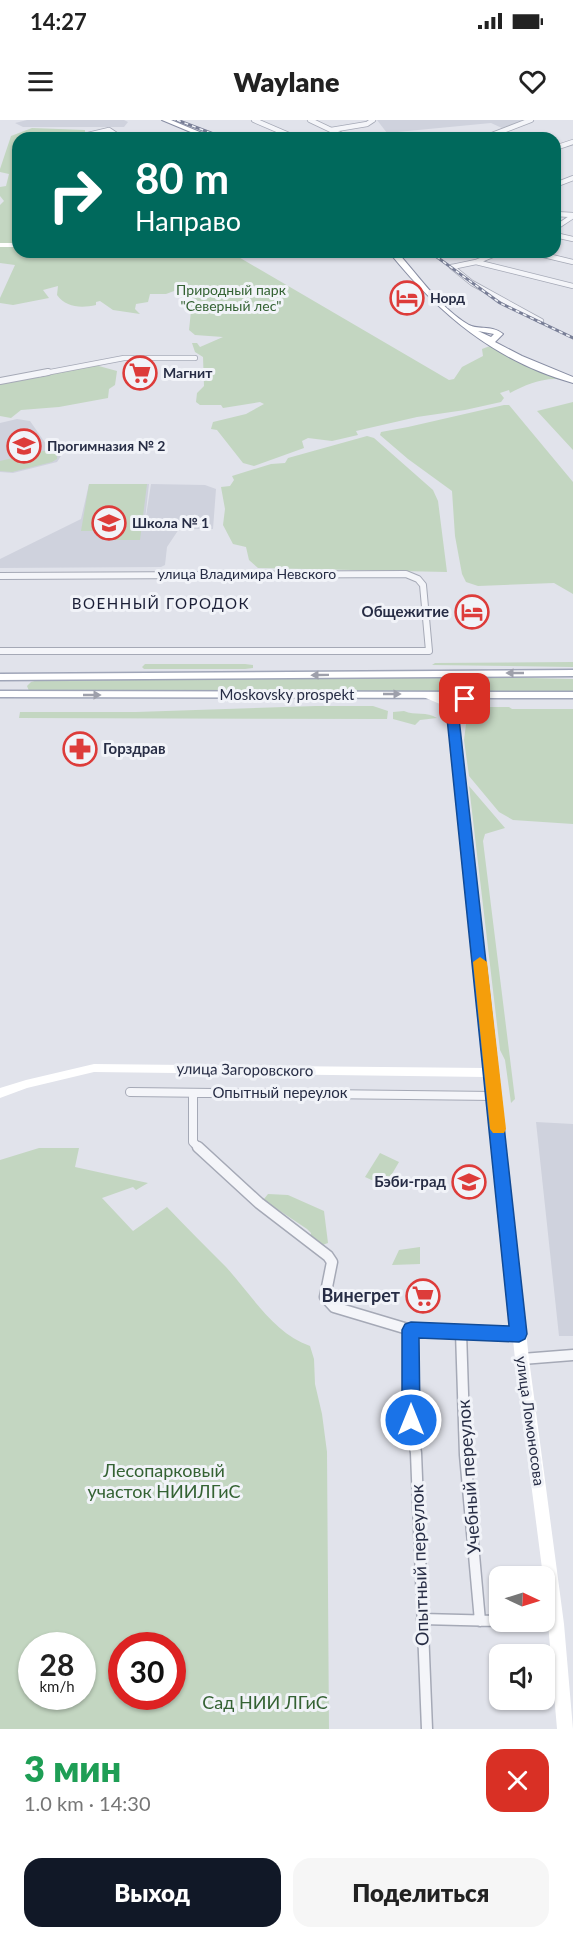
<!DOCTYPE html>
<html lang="ru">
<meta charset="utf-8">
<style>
body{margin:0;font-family:Lato,sans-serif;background:#f6f6f6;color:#222;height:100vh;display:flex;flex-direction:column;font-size:22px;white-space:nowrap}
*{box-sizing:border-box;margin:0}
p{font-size:20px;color:#767676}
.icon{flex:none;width:33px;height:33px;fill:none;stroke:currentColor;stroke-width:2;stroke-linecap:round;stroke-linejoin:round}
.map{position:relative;height:1609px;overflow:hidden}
.sheet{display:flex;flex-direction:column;background:#fff;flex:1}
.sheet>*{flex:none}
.banner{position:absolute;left:12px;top:12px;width:549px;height:126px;border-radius:18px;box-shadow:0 2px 4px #0004;background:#00695c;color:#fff;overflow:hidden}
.needle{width:39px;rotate:94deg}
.tools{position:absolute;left:489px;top:1446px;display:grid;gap:12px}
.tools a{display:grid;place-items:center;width:66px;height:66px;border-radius:12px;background:#fff;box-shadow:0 2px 4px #0004;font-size:30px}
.speed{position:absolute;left:18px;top:1512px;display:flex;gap:12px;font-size:30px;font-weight:700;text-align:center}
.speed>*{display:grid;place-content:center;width:78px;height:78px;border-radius:50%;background:#fff;box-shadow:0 2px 4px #0004;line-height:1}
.speed small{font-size:15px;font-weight:400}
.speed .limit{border:9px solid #d22;background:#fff;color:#111}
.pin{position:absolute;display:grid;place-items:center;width:51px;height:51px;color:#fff;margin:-26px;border-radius:12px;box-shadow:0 3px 9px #0006}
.me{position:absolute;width:66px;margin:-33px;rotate:0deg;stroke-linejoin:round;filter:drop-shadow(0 0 4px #0008)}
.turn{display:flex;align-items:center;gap:21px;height:126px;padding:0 24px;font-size:27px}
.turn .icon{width:78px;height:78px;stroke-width:2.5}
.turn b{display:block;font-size:42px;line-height:51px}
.round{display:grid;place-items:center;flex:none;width:63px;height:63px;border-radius:18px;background:#f6f6f6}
.headline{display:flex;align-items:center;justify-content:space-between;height:102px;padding:0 24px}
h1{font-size:36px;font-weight:800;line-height:45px;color:#1e9e55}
.button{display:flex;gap:12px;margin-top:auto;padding:12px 24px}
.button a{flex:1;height:69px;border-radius:18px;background:#111827;color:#fff;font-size:24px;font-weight:800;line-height:69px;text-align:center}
.button a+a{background:#f6f6f6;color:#222}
.status{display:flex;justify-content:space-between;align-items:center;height:42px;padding:0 30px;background:#fff;direction:ltr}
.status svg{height:16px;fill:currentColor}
header{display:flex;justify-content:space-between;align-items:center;height:78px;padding:0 24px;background:#fff;font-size:27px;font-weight:800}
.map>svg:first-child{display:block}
.built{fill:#cfd2dd}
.green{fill:#c3d6c1;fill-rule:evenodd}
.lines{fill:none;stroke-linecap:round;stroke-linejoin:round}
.street-far3-casing{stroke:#a5a9b6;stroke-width:6}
.street-far2-casing{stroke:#a5a9b6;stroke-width:8}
.street-far1-casing{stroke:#a5a9b6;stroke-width:10}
.street-casing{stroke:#a5a9b6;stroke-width:13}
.primary-casing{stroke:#9fa5b8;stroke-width:3}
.highway-casing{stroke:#878da3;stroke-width:2}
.street-far3{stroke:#f4f5f9;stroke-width:4.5}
.street-far2{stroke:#f4f5f9;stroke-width:6}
.street-far1{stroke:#f4f5f9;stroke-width:8}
.street{stroke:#f4f5f9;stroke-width:10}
.secondary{fill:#fff;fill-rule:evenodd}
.primary{fill:#fff;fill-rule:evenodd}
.highway{fill:#fff;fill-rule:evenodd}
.rail-casing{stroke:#797f97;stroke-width:3}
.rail{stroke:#f1f3f8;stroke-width:1.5;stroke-dasharray:4;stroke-linecap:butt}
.oneway{fill:#9ea0ab}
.route{fill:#1a73e8;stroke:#114b97;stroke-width:1.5}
.slow{fill:#f59e0b}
.labels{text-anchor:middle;stroke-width:6;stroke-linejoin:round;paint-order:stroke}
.far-park-label{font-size:14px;fill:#346233;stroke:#f1f3f8}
.far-poi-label{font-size:14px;font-weight:bold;fill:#272d45;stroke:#f1f3f8;text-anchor:start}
.far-street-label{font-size:14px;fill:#272d45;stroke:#f1f3f8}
.far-quarter-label{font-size:15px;letter-spacing:1.5px;fill:#1a1e36;stroke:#f1f3f8}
.poi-label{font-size:15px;font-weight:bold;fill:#272d45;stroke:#f1f3f8;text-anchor:end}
.street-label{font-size:15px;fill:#272d45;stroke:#f1f3f8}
.near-poi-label{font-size:18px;font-weight:bold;fill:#272d45;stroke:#f1f3f8;text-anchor:end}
.near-park-label{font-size:18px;fill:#346233;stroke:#f1f3f8}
.near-street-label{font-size:18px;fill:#272d45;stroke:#f1f3f8}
</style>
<div class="status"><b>14:27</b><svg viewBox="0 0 49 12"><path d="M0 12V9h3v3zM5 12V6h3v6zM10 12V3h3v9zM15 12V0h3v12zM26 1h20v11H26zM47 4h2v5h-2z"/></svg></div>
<header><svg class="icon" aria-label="menu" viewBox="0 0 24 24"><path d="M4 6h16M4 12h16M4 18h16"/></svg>Waylane<svg class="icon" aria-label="heart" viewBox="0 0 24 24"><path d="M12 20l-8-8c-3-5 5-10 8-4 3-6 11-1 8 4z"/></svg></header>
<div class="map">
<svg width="573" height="1609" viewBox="0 0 573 1609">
<rect width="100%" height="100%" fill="#e1e3eb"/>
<path class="built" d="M27,0H124L128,2L124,7H23L15,3Z
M377,0H524L502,8L491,3L387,13Z
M17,299L30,301L46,324L61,336L57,342L13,353L0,352V303Z
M89,364H149L144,409L151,364L205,365L216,369L213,409H179L167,427L165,445L161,447L0,448V439L81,399Z
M536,1002L573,1004V1216H559Z"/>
<path class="green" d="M32,8L85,10V18H18V124H0V85L4,81L0,76V67L6,66L9,54L0,52V49L11,16Z
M0,126H18V132H230L449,260L454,259L462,247L483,236L482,229L490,226L526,246L565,260C546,256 527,264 510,273L509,270L500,273L504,278L501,282L465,290L417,297L356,311L358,315L332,321L308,318L302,321L304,328L254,346L243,343L217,310L211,309L213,302L246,294L264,284L260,282L223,288L221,285H200L196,282L197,273L204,266L203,237L195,232L192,223H197L200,227L223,217L195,215L189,210L191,191L189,170L185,167L166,174H150L148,182L136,184L135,189L140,194L113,190L100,181L96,182V185C82,188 66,188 57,175L58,166L43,170L49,178L13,185L0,183V178L15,145L0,143Z
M95,245L117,251L115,265L109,269L108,278L59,287L21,290L11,298L0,296V263Z
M573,282V330L537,291Z
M504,285H509L573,362V474L554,463L478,466L466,462L462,454L455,416L452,371L408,339L380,315L381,312L408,307Z
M367,316L374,318L433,370L438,381L447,452L258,448L249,440L246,427L233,424L223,405L225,389L221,367L230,366L234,360L232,356L271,344L285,343L288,338Z
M43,331H52L57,335V339L52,342L12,352L0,351V341Z
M89,364H147L140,420H106L108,411H81Z
M573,542V547L432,545L435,543Z
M145,544H245L253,545V548L245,549H144L142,547Z
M483,557L573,559V572H36L29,571L27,566L31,562L38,560Z
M316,586H373L388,591L387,599L19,598L20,592H136Z
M490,587H509L512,589H573V704L513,700L499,692L469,656L464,620L467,596Z
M404,591C415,596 427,591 437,598L420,600L415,605L393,599V592Z
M469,666L505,708L485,714L483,721L515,979L511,983L505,940L500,930Z
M39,1028H79L75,1047L148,1063L136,1070L133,1067L102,1078L133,1111L167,1087C186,1107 206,1127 226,1147C251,1174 273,1213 310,1226L314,1239L315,1264L322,1294L327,1332L329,1609H0V1040ZM32,1526H82V1576H32ZM122,1526H172V1576H122Z
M380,1033L399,1042L385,1066L365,1057Z
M268,1074L288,1075L324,1091L328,1123L320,1126L310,1120L311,1113L307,1109L265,1081L264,1079Z
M420,1127V1144L392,1145L399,1130Z"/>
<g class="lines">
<defs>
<path id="street-far3" d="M254,0L296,18
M310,0L348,18
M331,10L367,4L373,0
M87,18L88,15L109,10L121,18
M416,18L423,16
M484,18L531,0
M555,28L573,22
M555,65L573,58
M555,94L573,95
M555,108L573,96
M555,115L573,119
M531,132L573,142
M476,142L573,166
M452,147L472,163L541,201
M452,147L476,142L500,132
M40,254L124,238H195"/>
<path id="street-far2" d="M0,261L48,252
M0,456L406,454L418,459L423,465L429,531H0"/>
<path id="street-far1" d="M130,972L495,976
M193,973V1022L199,1028"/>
<path id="street" d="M198,1027L259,1083L328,1136L332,1142L325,1177L334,1187L411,1210L519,1214
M411,1210V1300L416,1333L427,1609
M461,1212L465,1335L480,1501
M522,1239L573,1235
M422,1499L500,1501
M501,1502L556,1504"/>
<path id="primary" d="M573,550V556L0,560V554Z
M0,571L573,572V578L0,577Z"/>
<path id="highway" d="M162,0H171L214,18H205Z
M389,132H397C419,156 440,188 469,205C479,210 493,205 503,214L495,222L522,236L573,257V263C495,241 439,194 389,132ZM478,211L494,214L491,217Z"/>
</defs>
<use href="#street-far3" class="street-far3-casing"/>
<use href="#street-far2" class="street-far2-casing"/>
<use href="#street-far1" class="street-far1-casing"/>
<use href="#street" class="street-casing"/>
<use href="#primary" class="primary-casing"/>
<use href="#highway" class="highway-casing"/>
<use href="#street-far3" class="street-far3"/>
<use href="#street-far2" class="street-far2"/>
<use href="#street-far1" class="street-far1"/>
<use href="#street" class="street"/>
<path class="secondary" d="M0,123H18V127H0Z
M483,572L487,575L486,577C471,580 464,585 458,599L529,1239L564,1504L573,1609H557L544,1456H543L515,1239L486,957L94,952L27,968L0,978V968L26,960L94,944L485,948L448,599L440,584L421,576L425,573C438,575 446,578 453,590L465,577Z"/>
<use href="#primary" class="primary"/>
<use href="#highway" class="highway"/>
<defs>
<path id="rail" d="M177,0L224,18
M430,132L500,183L573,218"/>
</defs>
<use href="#rail" class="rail-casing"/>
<use href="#rail" class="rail"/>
</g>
<defs><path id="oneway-solid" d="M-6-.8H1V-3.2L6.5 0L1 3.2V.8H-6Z" transform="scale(1.5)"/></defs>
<g class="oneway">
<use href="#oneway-solid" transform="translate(515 553) rotate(-180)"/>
<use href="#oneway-solid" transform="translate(320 555) rotate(179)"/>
<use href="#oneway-solid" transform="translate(392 574)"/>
<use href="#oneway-solid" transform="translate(92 575)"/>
</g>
<path class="route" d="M465,576L471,579L459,598L527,1214L525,1219L519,1222L419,1218L420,1300L417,1306L411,1308L405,1306L402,1300V1210L405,1204L411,1202L509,1206L447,598L455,583Z"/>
<path class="slow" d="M480,837L487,842L506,1009L504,1013H493L490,1009L473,842Z"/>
<defs>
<symbol id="hotel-ring" viewBox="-11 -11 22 22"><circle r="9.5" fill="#f1f3f8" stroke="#dd3c3a" stroke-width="1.5"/><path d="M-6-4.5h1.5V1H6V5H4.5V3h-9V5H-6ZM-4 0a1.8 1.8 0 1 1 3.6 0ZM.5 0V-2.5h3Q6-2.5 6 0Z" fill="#dd3c3a"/></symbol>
<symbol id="supermarket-ring" viewBox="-11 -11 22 22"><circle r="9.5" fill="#f1f3f8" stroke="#dd3c3a" stroke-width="1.5"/><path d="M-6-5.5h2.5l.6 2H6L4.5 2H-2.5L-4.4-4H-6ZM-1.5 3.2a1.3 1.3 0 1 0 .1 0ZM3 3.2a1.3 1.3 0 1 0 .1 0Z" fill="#dd3c3a"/></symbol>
<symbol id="school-ring" viewBox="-11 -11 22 22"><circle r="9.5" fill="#f1f3f8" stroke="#dd3c3a" stroke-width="1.5"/><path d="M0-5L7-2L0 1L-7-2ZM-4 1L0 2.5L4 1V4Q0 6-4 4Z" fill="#dd3c3a"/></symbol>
<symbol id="pharmacy-ring" viewBox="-11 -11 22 22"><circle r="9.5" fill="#f1f3f8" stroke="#dd3c3a" stroke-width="1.5"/><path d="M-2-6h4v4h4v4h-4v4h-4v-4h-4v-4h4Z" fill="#dd3c3a"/></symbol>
</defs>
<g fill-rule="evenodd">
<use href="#hotel-ring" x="388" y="159" width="38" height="38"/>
<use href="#supermarket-ring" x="121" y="234" width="38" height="38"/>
<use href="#school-ring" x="5" y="307" width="38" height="38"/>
<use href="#school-ring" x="90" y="384" width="38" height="38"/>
<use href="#hotel-ring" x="453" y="473" width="38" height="38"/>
<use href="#pharmacy-ring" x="61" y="610" width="38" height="38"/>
<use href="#school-ring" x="450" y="1043" width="38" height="38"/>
<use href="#supermarket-ring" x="404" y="1157" width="38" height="38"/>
</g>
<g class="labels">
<g class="far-park-label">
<text x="231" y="175">Природный парк<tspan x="231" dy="16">"Северный лес"</tspan></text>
</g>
<g class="far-poi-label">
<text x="430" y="183">Норд</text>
<text x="163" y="258">Магнит</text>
<text x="47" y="331">Прогимназия № 2</text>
<text x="132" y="408">Школа № 1</text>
</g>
<g class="far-street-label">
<text x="247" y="459">улица Владимира Невского</text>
</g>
<g class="far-quarter-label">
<text x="161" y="489">ВОЕННЫЙ ГОРОДОК</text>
</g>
<g class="poi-label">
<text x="449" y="497">Общежитие</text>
<text x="103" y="634" text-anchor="start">Горздрав</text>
<text x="446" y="1067">Бэби-град</text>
</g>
<g class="street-label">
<text x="287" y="580">Moskovsky prospekt</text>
<text transform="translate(245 950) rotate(1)" y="5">улица Загоровского</text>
<text x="280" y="978">Опытный переулок</text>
<text transform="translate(530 1301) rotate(82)" y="5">улица Ломоносова</text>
</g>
<g class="near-poi-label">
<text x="400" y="1182">Винегрет</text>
</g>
<g class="near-park-label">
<text x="164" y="1357">Лесопарковый<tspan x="164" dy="21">участок НИИЛГиС</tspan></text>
<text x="265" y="1589">Сад НИИ ЛГиС</text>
</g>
<g class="near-street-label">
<text transform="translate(469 1357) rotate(-94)" y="6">Учебный переулок</text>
<text transform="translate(420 1445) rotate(-92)" y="6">Опытный переулок</text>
</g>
</g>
</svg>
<div class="tools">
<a><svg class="needle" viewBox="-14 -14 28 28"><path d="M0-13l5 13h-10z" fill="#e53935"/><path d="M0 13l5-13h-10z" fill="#767676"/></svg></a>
<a><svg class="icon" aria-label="sound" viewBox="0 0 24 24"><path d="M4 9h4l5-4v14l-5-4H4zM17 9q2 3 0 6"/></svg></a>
</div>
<div class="speed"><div>28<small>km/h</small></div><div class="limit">30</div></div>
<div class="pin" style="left:465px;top:579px;background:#d93025"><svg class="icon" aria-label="arrive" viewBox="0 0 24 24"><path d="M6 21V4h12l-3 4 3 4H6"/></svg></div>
<svg class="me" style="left:411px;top:1300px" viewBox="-20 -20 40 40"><circle r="17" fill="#1a73e8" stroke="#fff" stroke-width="3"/><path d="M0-11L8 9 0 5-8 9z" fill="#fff"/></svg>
<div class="banner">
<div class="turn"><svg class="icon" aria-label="right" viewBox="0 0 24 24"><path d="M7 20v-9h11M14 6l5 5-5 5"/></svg><div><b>80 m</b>Направо</div></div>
</div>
</div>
<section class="sheet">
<div class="headline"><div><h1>3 мин</h1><p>1.0 km · 14:30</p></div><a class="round" style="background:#d93025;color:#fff"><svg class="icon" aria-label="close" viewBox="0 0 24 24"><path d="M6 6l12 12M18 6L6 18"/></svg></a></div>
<div class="button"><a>Выход</a><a>Поделиться</a></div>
</section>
